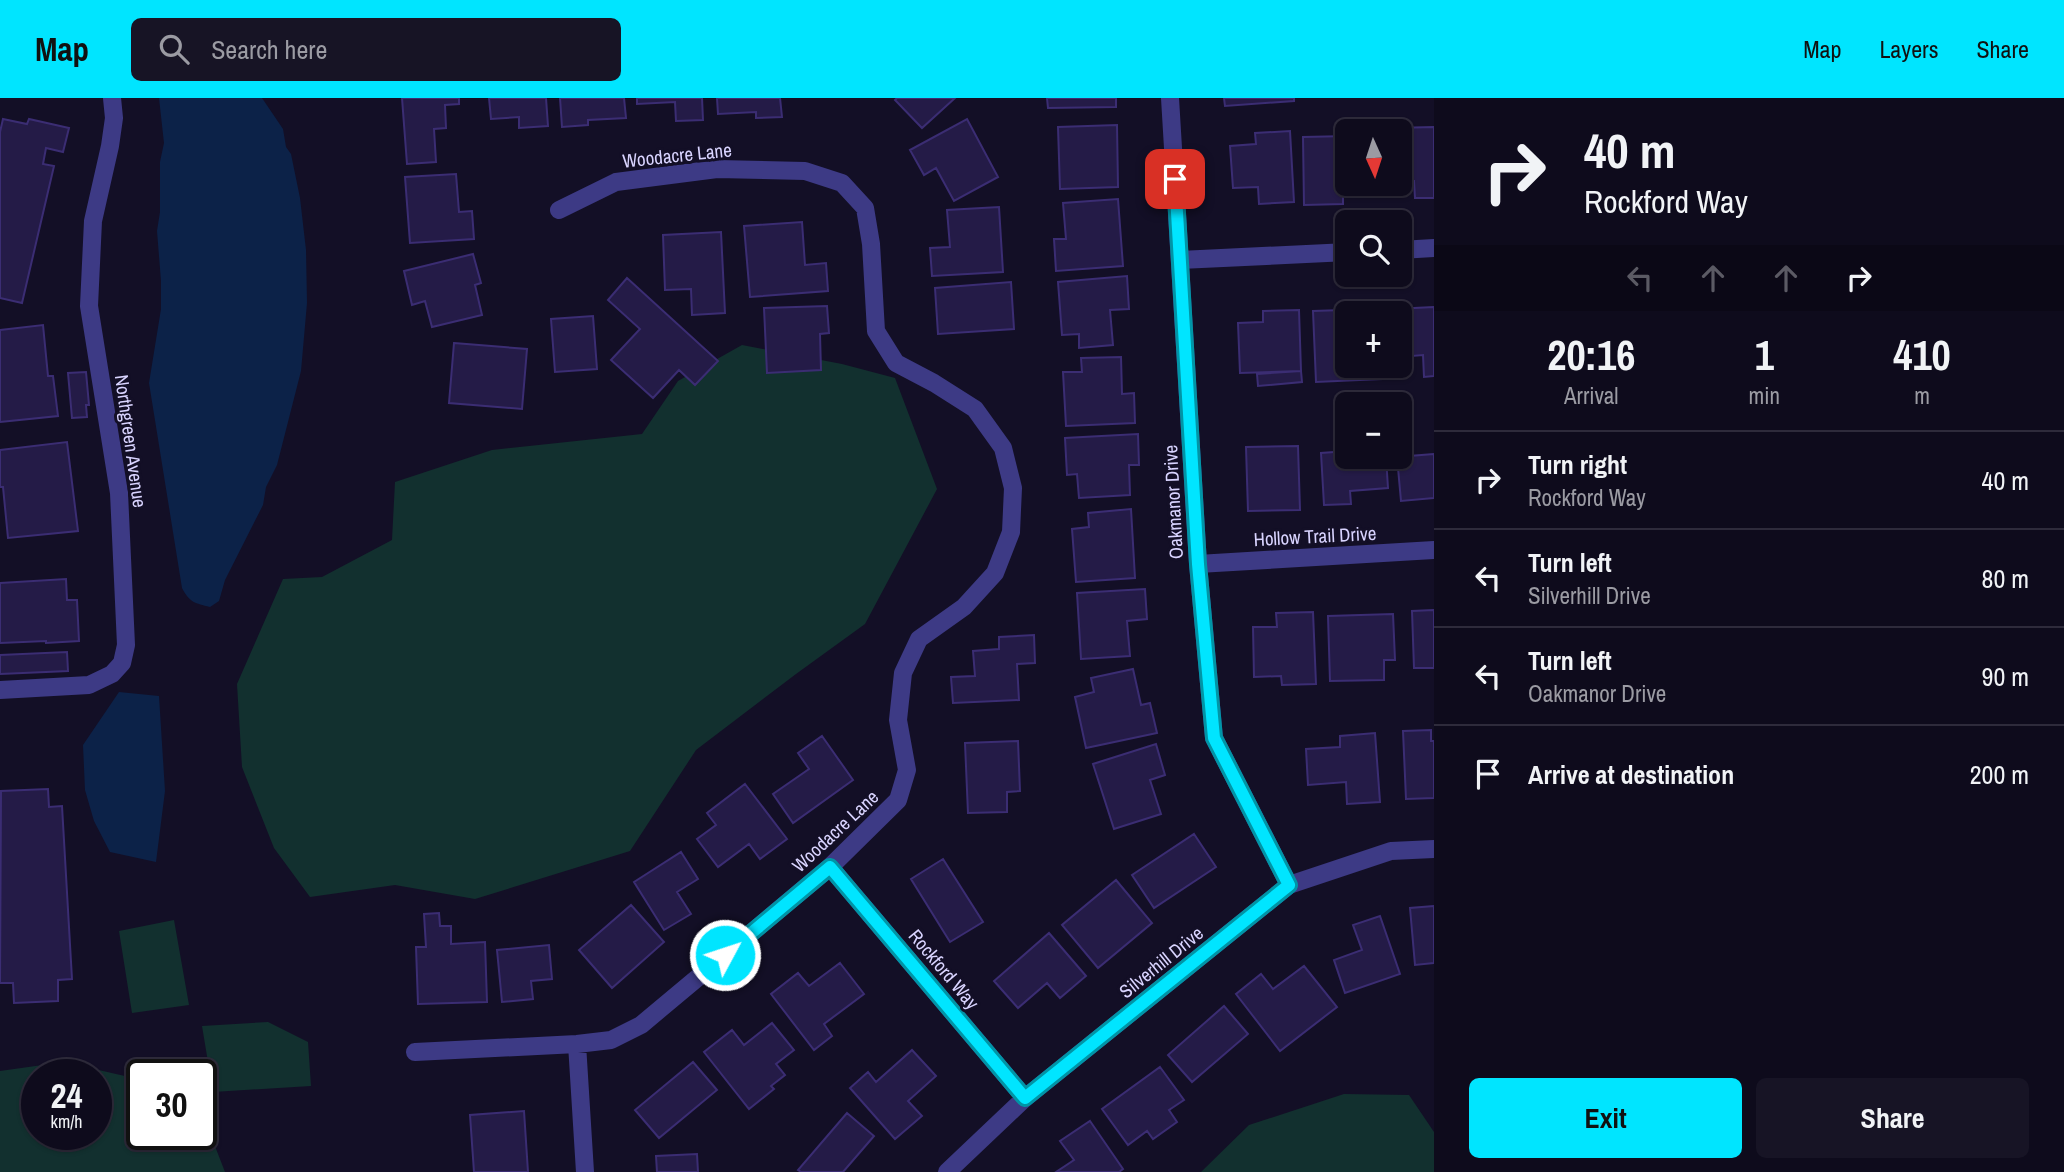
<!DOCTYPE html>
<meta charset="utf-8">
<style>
body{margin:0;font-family:"Archivo Narrow",sans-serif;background:#171425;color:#f1f3f6;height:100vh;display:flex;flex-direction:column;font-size:26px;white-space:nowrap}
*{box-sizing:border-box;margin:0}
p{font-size:23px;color:#9b9ba3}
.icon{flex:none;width:38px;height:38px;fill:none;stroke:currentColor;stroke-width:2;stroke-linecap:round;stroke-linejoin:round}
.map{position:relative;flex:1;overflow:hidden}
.details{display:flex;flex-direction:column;background:#0e0b1c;width:630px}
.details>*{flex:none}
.banner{background:#0e0b1c;color:#f1f3f6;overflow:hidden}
.needle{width:46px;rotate:177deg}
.controls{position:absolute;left:1335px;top:21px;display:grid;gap:14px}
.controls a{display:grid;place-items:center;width:77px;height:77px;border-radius:10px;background:#0e0b1c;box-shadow:0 2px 5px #0004,0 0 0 2px #2e2b3b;font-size:35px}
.speed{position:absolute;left:21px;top:961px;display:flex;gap:14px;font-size:35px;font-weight:700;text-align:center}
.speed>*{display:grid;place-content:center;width:91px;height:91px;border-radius:50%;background:#0e0b1c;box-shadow:0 2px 5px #0004,0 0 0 2px #2e2b3b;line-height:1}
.speed small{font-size:18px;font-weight:400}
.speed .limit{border:4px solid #111;border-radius:10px;background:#fff;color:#111}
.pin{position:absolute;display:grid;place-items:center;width:60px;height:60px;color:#fff;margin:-30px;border-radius:14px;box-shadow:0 4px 10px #0006}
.me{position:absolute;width:77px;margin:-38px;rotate:50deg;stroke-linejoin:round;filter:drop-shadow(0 0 5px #0008)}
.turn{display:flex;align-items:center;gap:24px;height:147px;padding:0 35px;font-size:32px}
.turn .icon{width:91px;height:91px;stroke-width:2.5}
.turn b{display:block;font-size:49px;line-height:60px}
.lanes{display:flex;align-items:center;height:66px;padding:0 35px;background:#0003;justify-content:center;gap:35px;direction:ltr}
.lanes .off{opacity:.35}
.eta{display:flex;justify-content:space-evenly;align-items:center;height:119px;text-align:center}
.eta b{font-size:42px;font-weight:700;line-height:49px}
.cta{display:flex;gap:14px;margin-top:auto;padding:14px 35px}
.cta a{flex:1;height:80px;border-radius:10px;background:#00e5ff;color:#111;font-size:28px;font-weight:700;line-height:80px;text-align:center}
.cta a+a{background:#171425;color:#f1f3f6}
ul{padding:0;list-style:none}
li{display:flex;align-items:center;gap:21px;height:98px;padding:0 35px;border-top:2px solid #2e2b3b}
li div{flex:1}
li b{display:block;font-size:26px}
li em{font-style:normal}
header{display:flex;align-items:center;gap:42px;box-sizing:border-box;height:98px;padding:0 35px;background:#00e5ff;color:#111}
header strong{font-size:33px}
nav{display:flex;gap:38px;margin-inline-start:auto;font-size:24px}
.search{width:490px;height:63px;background:#171425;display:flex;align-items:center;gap:18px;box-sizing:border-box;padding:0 24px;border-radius:10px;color:#9b9ba3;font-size:26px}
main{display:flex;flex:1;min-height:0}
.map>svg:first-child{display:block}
.green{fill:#12302f;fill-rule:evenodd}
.water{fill:#0c2248}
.building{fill:#241b47;stroke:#3b2d73;stroke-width:2}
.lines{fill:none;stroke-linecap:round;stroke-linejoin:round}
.street{stroke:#3d3a85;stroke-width:18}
.route-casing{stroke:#0095a6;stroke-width:18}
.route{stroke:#00e5ff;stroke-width:12}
.labels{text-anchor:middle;stroke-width:6;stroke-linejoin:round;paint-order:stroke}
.street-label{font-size:19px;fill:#d9d4ff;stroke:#130f26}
</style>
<header>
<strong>Map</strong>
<div class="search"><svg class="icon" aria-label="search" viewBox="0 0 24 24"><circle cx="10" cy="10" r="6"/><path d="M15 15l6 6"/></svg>Search here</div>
<nav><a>Map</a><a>Layers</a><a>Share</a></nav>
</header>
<main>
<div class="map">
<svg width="1434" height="1074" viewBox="0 0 1434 1074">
<rect width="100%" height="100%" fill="#130f26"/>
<path class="green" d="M742,247L842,266L895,280L937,391L865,526L796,576L696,652L630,753L475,801L395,787L310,799L274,750L242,669L237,586L283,481L322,479L392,442L395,384L492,352L642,336L678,283Z
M174,822L189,907L132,915L119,833Z
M268,924L308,944L311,988L213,994L202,928Z
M64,964L142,982V1036H201V1022L206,1025L225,1074H0V973ZM37,976H96V1036H37Z
M1344,996L1409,997L1434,1034V1074H1201L1249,1027Z"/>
<path class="water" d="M159,0H262L283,31L286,49L291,56L300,100L306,152L307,205L301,273L277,367L266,389L263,407L225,482L219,503L210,509C195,505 190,505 182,490L149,285L161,211V183L157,133L160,114V64L164,45Z
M119,594L159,598L165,693L156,764L110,754L94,723L85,692L83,647Z"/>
<path class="building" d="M402,0H459V6L445,7L446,30L434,31L436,64L407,66Z
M489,0H546L548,28L519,30V19L491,21Z
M560,0H624L626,20L588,22V27L562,29Z
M637,0H702L703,22L676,23L675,4L637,6Z
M717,0H780L782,19L756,20V14L718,16Z
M897,0H955L922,30L895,2Z
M1047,0H1116V9L1048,10Z
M1224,0H1294V3L1225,8Z
M3,21L27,26L29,21L69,30L63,54L46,50L43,66L54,68L22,205L0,200V34Z
M967,21L998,79L954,103L936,70L924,77L910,52Z
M1117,27L1118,89L1060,91L1058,29Z
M1434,29V100H1415L1414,83H1400V33H1393V30Z
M1290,33L1294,104L1259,106L1258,89L1233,90L1230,48L1256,46L1255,35Z
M1348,38V86H1370V90H1343V106L1304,107L1303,39Z
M456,76L459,114L472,113L474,141L410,145L405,79Z
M1118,101L1123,168L1056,173L1054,141H1066L1063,105Z
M999,109L1003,174L932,178L930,150L950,149L947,112Z
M802,124L805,167L826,165L828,193L750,199L744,128Z
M721,134L725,215L692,217L691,191L665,192L663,137Z
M473,156L481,185L475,187L482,217L432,229L425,203L412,207L404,173Z
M1127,178L1129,211L1110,212L1113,247L1079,250V236L1062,237L1058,184Z
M627,180L718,263L695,287L679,272L653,300L611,262L640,231L608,202Z
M1011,184L1014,231L938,236L935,190Z
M827,208L829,235L820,236L821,272L767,275L764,210Z
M1434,209V278L1424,279L1423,257L1400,259V215H1394V211Z
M1299,212L1301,273L1240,275L1238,225L1263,224V213Z
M1343,212L1344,230H1348V268H1382V281L1316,284L1313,213Z
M593,218L597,271L555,274L551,221Z
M43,227L48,278H53L58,318L0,324V232Z
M454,245L527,251L522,311L449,305Z
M1121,259L1122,296L1134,295L1135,325L1066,328L1063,274H1082L1081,260Z
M1301,273L1302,284L1258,288L1257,276Z
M86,274L89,307H86L87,319L72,320L68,275Z
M1138,336L1139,367H1129L1130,397L1079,400L1077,376L1067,377L1065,340Z
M67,344L78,433L8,440L3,389H0V352Z
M1298,348L1300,412L1248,413L1246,349Z
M1348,353V359H1386L1388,390L1350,393L1351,406L1324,407L1321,355Z
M1434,356V400L1401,403L1397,359Z
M1131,411L1135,480L1076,484L1072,431L1089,429L1088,415Z
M66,481L67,502H77L79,543L46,545V543L0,545V485Z
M1145,491L1147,521L1127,523L1130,558L1081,561L1077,495Z
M1434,512V570H1414L1412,513Z
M1313,514L1316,586L1282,587L1281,578L1254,579L1253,529H1277L1276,515Z
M1393,516L1395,562H1384V582L1330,583L1328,518Z
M1034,537L1035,565L1017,566L1019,602L953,605L951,579L975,578L973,553L999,551V539Z
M67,554L68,573L0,576V557Z
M1133,571L1141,607L1150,605L1157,635L1086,650L1075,599L1094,594L1091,580Z
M1431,632V643H1434V700L1406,701L1403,633Z
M1375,635L1380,704L1347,706L1346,684L1308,687L1306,651L1340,649V638Z
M822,638L853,682L793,725L773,696L809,671L798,655Z
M1018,643L1020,693L1007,694V714L968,715L965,645Z
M1156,646L1165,677L1150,682L1161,716L1114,731L1093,666Z
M745,686L787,741L760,761L749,746L718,769L697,741L716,727L707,715Z
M48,691L49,709L62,708L72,881L58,882V903L14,905L13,885H0L1,693Z
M1194,736L1216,769L1154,810L1132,777Z
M681,754L698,781L677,794L691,816L664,832L634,784Z
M943,761L983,824L950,844L911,781Z
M1116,782L1152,825L1098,870L1062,827Z
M631,807L664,844L612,890L579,852Z
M1434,808V865L1415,867L1410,810Z
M439,815L440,828H451V846L485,844L487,904L418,906L416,849H426L424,816Z
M1380,818L1400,876L1345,895L1334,862L1362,852L1353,827Z
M1049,835L1086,878L1060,900L1047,885L1018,910L994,883Z
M549,847L552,881L531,883L533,901L502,904L497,852Z
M840,865L864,896L824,926L832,938L814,952L771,896L798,875L809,888Z
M1304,868L1337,909L1280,953L1236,896L1261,876L1273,891Z
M1224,908L1248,936L1192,984L1168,957Z
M772,925L794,952L776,966L785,977L771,988L774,991L749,1011L704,954L732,932L744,947Z
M912,952L936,978L908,1003L922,1018L895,1041L850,990L868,974L876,984Z
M693,964L717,992L659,1040L635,1012Z
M1160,969L1184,1002L1169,1012L1177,1024L1153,1041L1147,1033L1128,1047L1102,1011Z
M524,1013L528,1074H474L470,1017Z
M847,1015L874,1038L843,1074H801L798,1072Z
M1090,1023L1123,1071L1119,1074H1056L1074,1062L1060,1043Z
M697,1056L698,1074H657L656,1058Z"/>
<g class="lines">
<path class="street" d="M1170,0L1198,466L1214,640L1289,787
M1400,152L1434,150
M1180,162L1348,154
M1198,466L1434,452
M0,592L89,587L112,576L122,565L126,547L119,395L89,208L93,123L110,48L114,20L112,0
M830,769L1025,1000
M577,946L585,1074
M415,954L577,946L611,942L641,927L830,769L898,702L907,672L898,622L903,575L919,541L964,509L995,475L1011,434L1013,390L1003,350L975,311L934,285L896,265L876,233L871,146L865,110L842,85L805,73L717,71L616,84L559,112
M947,1074L1025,1000L1289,787L1391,753L1434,751"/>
</g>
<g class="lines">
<defs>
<path id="route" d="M725,857L830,769L1025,1000L1289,787L1214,640L1198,466L1175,81"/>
</defs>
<use href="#route" class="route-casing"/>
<use href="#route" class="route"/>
</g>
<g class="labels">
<g class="street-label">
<text transform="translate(677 57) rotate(-6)" y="7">Woodacre Lane</text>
<text transform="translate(131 343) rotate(82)" y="7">Northgreen Avenue</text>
<text transform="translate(1173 404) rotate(-93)" y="7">Oakmanor Drive</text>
<text transform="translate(1315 438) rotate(-3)" y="7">Hollow Trail Drive</text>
<text transform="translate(835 733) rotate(-43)" y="7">Woodacre Lane</text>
<text transform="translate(1161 864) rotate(-39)" y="7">Silverhill Drive</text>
<text transform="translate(944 871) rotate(50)" y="7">Rockford Way</text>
</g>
</g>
</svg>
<div class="controls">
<a><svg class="needle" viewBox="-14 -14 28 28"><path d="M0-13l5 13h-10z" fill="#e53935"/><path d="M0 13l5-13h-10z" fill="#9b9ba3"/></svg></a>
<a><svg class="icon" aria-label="search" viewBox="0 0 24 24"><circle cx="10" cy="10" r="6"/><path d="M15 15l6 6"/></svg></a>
<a>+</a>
<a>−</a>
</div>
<div class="speed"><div>24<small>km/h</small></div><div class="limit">30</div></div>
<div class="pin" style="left:1175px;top:81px;background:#d93025"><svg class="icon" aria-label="arrive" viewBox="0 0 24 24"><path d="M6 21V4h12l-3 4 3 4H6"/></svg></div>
<svg class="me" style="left:725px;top:857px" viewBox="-20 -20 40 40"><circle r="17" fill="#00e5ff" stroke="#fff" stroke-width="3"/><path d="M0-11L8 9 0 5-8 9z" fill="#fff"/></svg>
</div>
<section class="details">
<div class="banner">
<div class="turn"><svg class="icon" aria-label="right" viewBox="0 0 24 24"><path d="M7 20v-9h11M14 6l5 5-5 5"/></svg><div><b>40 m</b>Rockford Way</div></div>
<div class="lanes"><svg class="icon off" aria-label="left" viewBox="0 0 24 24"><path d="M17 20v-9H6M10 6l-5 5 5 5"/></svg><svg class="icon off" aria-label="ahead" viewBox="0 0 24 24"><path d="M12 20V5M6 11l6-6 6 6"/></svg><svg class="icon off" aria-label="ahead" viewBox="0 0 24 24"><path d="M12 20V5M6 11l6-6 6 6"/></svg><svg class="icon" aria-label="right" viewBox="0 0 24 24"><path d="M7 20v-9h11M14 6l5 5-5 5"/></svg></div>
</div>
<div class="eta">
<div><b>20:16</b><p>Arrival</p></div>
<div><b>1</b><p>min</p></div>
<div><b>410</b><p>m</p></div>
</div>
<ul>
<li><svg class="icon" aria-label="right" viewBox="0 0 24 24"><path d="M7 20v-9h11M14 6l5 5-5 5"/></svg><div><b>Turn right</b><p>Rockford Way</p></div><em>40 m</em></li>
<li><svg class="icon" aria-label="left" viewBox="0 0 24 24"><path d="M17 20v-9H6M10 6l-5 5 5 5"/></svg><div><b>Turn left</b><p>Silverhill Drive</p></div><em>80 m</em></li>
<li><svg class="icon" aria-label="left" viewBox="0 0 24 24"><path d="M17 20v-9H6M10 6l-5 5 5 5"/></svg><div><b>Turn left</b><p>Oakmanor Drive</p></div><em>90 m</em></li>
<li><svg class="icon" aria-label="arrive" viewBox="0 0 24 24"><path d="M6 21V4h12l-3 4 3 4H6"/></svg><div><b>Arrive at destination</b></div><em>200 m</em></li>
</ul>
<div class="cta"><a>Exit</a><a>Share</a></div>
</section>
</main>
